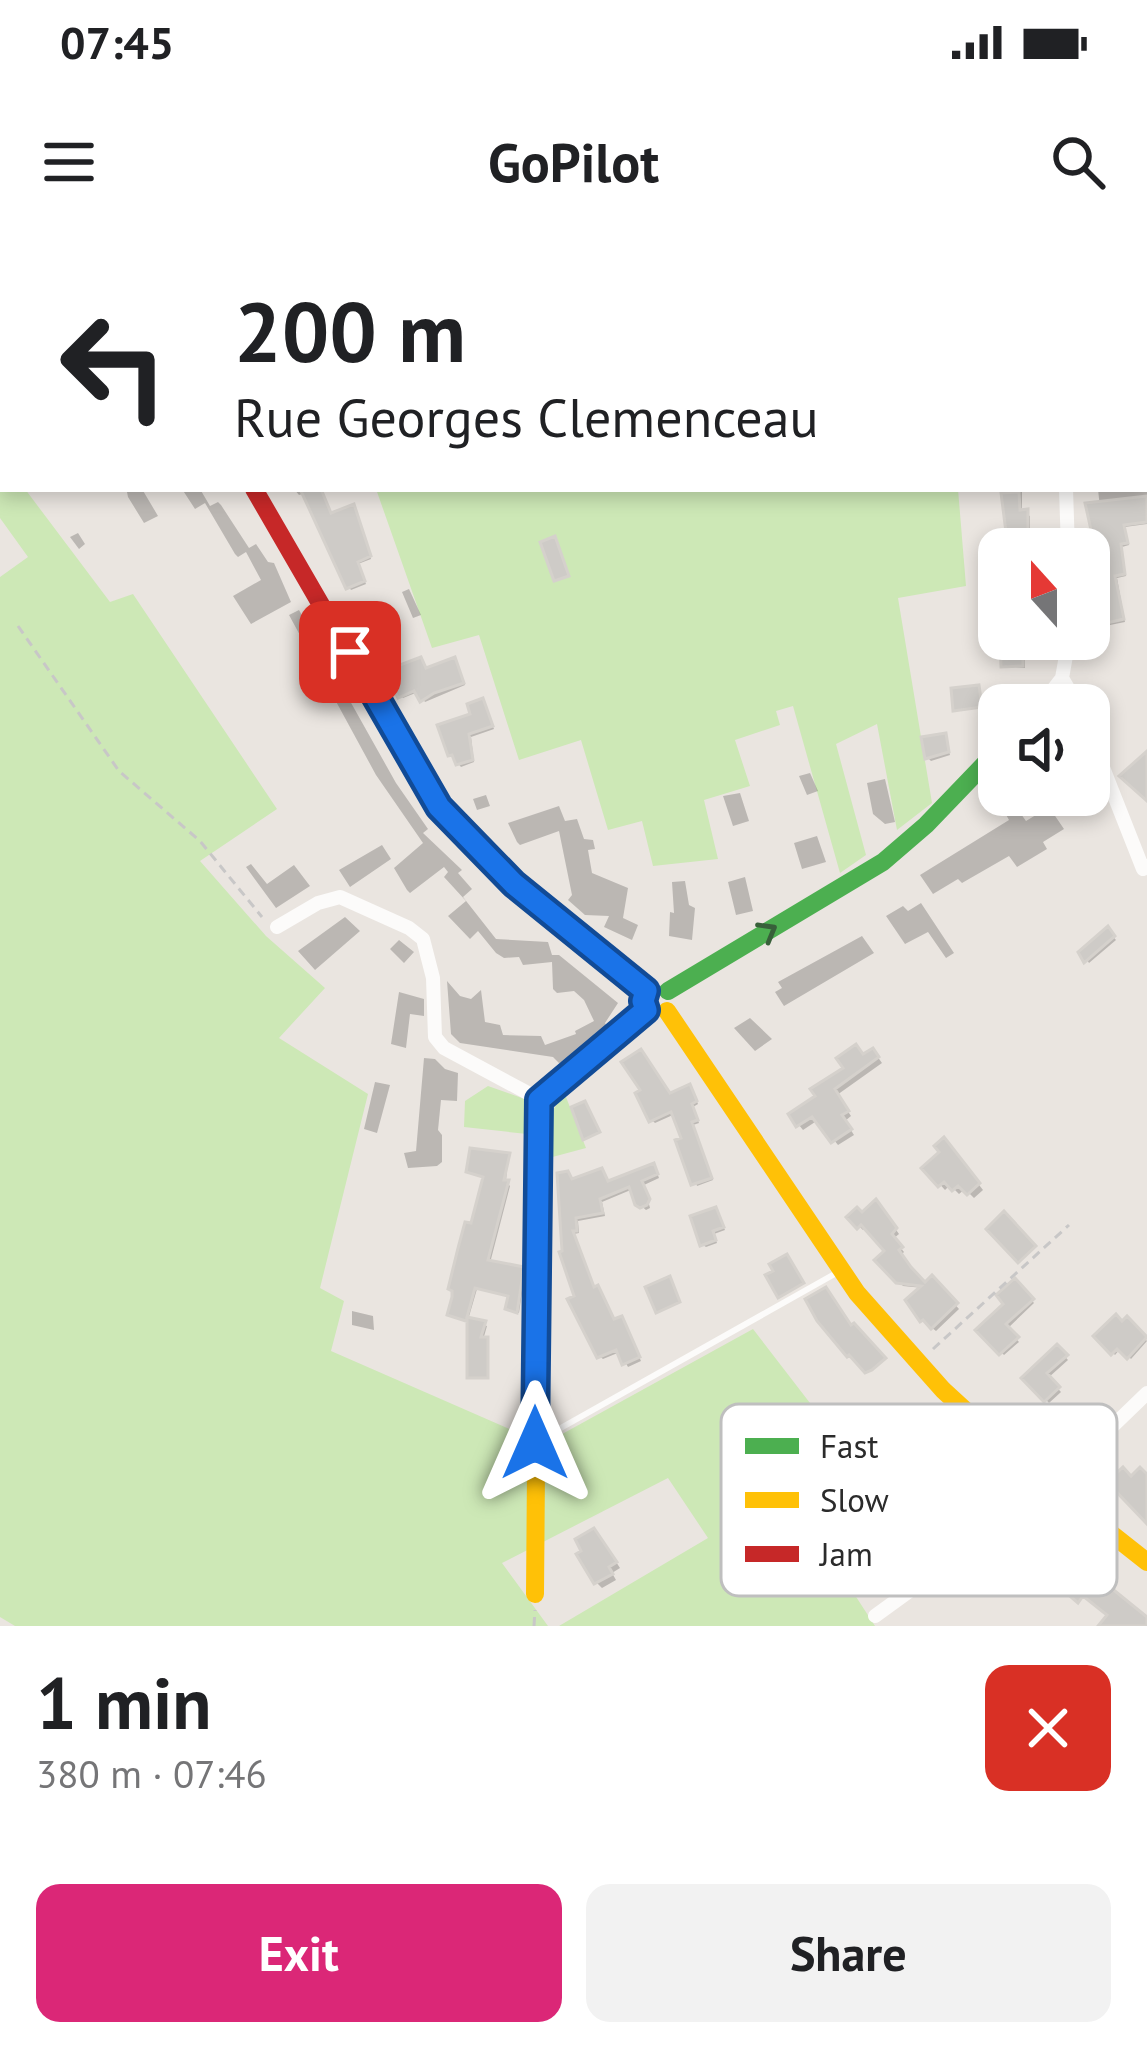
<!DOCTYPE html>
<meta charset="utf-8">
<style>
body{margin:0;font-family:"PT Sans",sans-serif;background:#f2f2f2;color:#202124;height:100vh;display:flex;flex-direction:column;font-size:45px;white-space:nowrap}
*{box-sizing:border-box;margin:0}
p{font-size:39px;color:#757577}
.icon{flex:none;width:66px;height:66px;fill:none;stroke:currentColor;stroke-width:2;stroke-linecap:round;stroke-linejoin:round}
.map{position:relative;height:1386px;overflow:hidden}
.drawer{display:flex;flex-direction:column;background:#fff;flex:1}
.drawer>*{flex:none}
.guide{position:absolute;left:0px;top:0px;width:1149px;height:252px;box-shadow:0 6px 18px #0003;background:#fff;color:#202124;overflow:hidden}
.needle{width:78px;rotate:339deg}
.fabs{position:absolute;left:978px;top:288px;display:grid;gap:24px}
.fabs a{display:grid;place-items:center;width:132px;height:132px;border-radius:24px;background:#fff;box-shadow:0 6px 18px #0003;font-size:60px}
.pin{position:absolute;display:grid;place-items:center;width:102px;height:102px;color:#fff;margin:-51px;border-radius:24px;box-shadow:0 6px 18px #0006}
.me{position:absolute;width:132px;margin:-66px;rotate:0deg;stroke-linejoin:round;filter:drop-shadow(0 0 9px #0008)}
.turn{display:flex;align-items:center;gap:42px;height:252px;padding:0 36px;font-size:54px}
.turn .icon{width:156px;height:156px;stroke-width:2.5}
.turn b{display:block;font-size:84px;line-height:102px}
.round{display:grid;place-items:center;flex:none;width:126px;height:126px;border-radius:24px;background:#f2f2f2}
.headline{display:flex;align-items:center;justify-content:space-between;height:204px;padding:0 36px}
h1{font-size:72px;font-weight:800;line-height:90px}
.primary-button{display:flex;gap:24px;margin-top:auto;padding:24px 36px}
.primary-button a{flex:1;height:138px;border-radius:24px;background:#db2777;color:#fff;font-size:48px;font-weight:800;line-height:138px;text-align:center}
.primary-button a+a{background:#f2f2f2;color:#202124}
.status{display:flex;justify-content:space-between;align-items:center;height:84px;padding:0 60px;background:#fff;direction:ltr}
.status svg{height:33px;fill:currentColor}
header{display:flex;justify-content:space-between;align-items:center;height:156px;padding:0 36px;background:#fff;font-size:54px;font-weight:800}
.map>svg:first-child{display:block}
.green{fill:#cde8b6}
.shadow{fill:#0003}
.building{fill:#cecbc7;stroke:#d5d1cc;stroke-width:3}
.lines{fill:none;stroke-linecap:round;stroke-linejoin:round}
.path{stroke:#c8c7c7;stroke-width:3;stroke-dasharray:9 6;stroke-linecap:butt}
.lane{stroke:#fcfbfa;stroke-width:6}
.street{stroke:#fcfbfa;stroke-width:14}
.fast{stroke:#4caf50;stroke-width:18}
.slow{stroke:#ffc107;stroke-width:18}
.jam{stroke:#c62828;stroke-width:18}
.oneway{stroke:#38603a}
.route-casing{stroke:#114b97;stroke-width:30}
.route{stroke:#1a73e8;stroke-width:21}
.key{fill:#fff;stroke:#bfbfbf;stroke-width:3}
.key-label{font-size:33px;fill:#2b2b2b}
</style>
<div class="status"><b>07:45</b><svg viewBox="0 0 49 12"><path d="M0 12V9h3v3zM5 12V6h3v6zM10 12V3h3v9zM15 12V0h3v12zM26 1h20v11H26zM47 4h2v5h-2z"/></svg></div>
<header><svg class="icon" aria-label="menu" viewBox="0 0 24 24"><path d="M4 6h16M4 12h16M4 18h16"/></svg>GoPilot<svg class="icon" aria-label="search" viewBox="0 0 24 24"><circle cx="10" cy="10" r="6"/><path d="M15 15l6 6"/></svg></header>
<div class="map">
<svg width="1147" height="1386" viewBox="0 0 1147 1386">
<rect width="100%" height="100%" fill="#eae5e0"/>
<path class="green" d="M196,0H815L818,3H197Z
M0,215L3,249H25L110,362L133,354L277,569L200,621L266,696L325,748L279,798L368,854L320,1048L344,1061L331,1111L544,1204L753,1089L877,1250L814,1292L875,1386H559L708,1298L668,1238L502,1323L548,1386H15L0,1377V337L28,317L0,278Z
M376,249H958L966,346L898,358L932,563L897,590L877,484L836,504L866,615L840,633L793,466L776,471L780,485L735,500L750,546L704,560L718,619L653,626L642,581L608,590L581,500L519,520L479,395L432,408Z
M488,846L533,862L527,894L464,887L465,861Z
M564,852L586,908L545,919L549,877Z"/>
<path class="shadow" d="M0,0H47L3,3V35Z
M1090,0H1119L1120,3H1090Z
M1147,203V284L1125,287L1129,305L1122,307L1126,336L1117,338L1125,382L1100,387L1097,384L1109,355L1098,249H1146Z
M132,249H142L158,276L144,283L128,257L127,252Z
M182,249H200L210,266L218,262L221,265L249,308L256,304L268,322L274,323L291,362L251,384L249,381L233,356L261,340L246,312L238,317L235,314L205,263L195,269Z
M294,249H321L332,276L354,267L356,270L371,319L358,324L366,344L351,350L349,347L305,253L299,255Z
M1007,249H1022V273L1030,276V302L1014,303L1010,299Z
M78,293L85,304L79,309L70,297Z
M999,341V355L981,352L980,343Z
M409,349L421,375L413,378L402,352Z
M299,370L396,543L428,589L423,593L462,630L458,633L472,649L463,657L496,699L548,702L552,715H559L618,763L605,783L609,790L574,819L559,823L553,817L460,803L451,794L447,741L460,756L471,759L481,750L485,782L500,785L503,795L541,796L545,805L576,794L575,791L594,781L584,760L574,751L557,753L553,749L552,722L523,725L519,717L504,718L496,713L478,691L470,699L448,676L466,661L444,637L448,632L444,627L410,653L407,650L394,628L423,603L376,535L289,375Z
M1003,399H1024L1025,428L1004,426Z
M457,423L465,445L425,462L418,452L403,458L401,456L426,431Z
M482,461L494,489L471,497L474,522L461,527L451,515Z
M945,496L950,515L931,521L928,518Z
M810,533L818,551L807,555L799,536Z
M885,539L895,582L885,584L873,574L867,543Z
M740,553L749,581L733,586L723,556Z
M486,555L490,566L477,570L473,559Z
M1057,555H1062L1070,568L1059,574L1050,559Z
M559,566L565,581L577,579L584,599L593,600L595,609L588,610L592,633L628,648L623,678L638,685L632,700L604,687L609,676L585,675L568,660L572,655L559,591L520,605L517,602L508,583Z
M1016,567L1026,581L1049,567L1064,589L1043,602L1047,609L1017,627L1009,616L962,643L958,639L933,654L920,635L1009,580L1005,573Z
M817,596L826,622L802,629L794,603Z
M382,605L391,619L350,647L339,630Z
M251,624L267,644L294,625L310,646L276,668L246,627Z
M745,637L753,671L736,675L728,642Z
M685,641L689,665L695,668L692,700L669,696L670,672L674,673L672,642Z
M921,663L954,713L946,718L928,692L905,704L886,676L903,666L908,671Z
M345,677L360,691L315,730L298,711Z
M1107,690L1116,700L1089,723L1082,712Z
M862,696L874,713L784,766L782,763L775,752L782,748L778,742Z
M399,700L414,712L404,723L390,709Z
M399,752L424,759V776L410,774L406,808L391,804Z
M750,778L772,799L755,811L734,788Z
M877,816L882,823L837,855L851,876L845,881L854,895L838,905L818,880L803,890L799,885L792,875L864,817Z
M424,818L435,819L445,829L458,833L457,861L441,860L438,890L442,895V922L437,926L408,928L404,913L416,911Z
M375,842L390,845L377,893L364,889Z
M692,850L698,864L693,867L699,883L693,885L713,940L697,946L675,874L655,883L652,880L670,856Z
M949,906L983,950L974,958L965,949L959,954L950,945L945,950L925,928Z
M508,916L506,942L510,946L490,1023L525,1032L519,1073L508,1069L510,1057L477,1049L468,1080L487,1086L483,1100L489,1103V1139H473L470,1082L453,1077L486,938L469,931Z
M656,930L659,938L644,945L650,968L646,970L638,963L633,949L602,962L605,976L578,981L579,993L574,994L595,1050L615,1082L624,1083L641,1121L628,1127L620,1112L603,1119L599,1116L563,1014L573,942L609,944Z
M880,967L899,994L893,999L904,1012L901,1015L925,1046L932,1039L959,1069L936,1091L922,1080L923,1048L903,1046L878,1020L888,1011L867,987L863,990L850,977L862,976Z
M716,970L725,990L714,994L717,1003L706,1007L703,1005Z
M1015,1042L1034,1063L1007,1089L1019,1102L1004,1115L979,1090L1008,1064Z
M352,1071L373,1076L374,1090L352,1085Z
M1127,1080L1147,1101L1131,1119L1121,1108L1115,1115L1097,1096Z
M1057,1108L1068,1120L1048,1138L1061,1152L1049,1163L1025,1138Z
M603,1302L620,1328L612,1333L616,1340L602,1348L596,1342Z"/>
<path class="building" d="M300,249H321L331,273L354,264L371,316L358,322L365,341L346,349Z
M1019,252L1020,270L1028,269V299L1007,300L1001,253Z
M1147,256V282L1124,285L1128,303L1121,304L1125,334L1115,336L1124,379L1094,386L1090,364L1099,362L1097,355L1105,353L1085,263Z
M555,296L569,336L554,341L540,302Z
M387,388L400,425L421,417L426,428L455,417L464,443L434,453L420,462L414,451L398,458L367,397Z
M1000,399H1023V426L1001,427Z
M979,445L982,467L953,471L951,448Z
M483,458L493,486L469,494L473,520L456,525L452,515L448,516L437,485L470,474L467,464Z
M946,493L949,512L925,519L921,497Z
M1147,511V561L1119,536Z
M1108,686L1115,696L1084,723L1078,712Z
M856,804L863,814L873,808L879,817L835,849L849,871L842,875L852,889L831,903L812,877L796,887L788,874L815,856L810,849L843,828L836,818Z
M641,809L670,853L690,844L697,861L692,864L698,880L692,882L712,938L691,945L675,900L681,898L671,872L649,882L635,853L640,850L621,822Z
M585,861L600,892L583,900L571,867Z
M944,897L980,943L967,955L958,946L952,951L944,942L938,947L921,928L939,912L934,906Z
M470,908L510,913L504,940H509L488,1020L524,1027L517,1073L505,1069L508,1056L475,1048L467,1077L486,1081L481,1097H488V1138H467V1078L466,1081L447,1075L452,1057V1051L448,1049L458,1008L465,982L471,983L483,937L466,932Z
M654,923L658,934L642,941L650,959L647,965L640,968L635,965L629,947L600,959L603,973L576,978L577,991H573L594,1047L598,1045L614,1079L622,1076L640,1117L622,1125L616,1110L597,1118L567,1059L574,1056L559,1012L562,1011L557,933L568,931L572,939L602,928L608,941Z
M876,959L897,988L892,994L903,1007L899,1010L911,1027L925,1042L932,1035L958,1063L931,1089L923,1080L920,1082L905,1060L921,1046L896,1043L874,1020L884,1011L861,985L857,989L846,977L857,967L862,972Z
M716,967L724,987L713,991L716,1000L700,1006L690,976Z
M1004,971L1036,1006L1018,1023L986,989Z
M787,1014L804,1043L778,1058L765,1035L773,1031L769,1024Z
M670,1036L680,1062L656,1073L645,1047Z
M1015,1038L1034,1059L1006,1084L1019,1097L999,1115L975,1090L1003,1064L996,1055Z
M826,1047L851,1085L854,1083L886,1118L872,1130L865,1133L849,1115L847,1117L817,1081L805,1059Z
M1116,1074L1122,1081L1127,1076L1147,1097L1127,1119L1117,1109L1111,1115L1093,1096Z
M1057,1104L1068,1115L1047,1133L1060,1147L1044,1162L1021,1138Z
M1123,1227L1131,1236L1140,1227L1147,1234V1284L1107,1242Z
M1036,1287L1147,1377V1386H1098L1107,1375L1083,1356L1078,1363L1057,1345L1061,1339L1020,1307Z
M594,1288L617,1322L609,1327L613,1334L594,1344L576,1314L581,1311L575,1299Z"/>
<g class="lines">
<path class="path" d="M18,386L119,531L200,601L262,677
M933,1109L1069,985
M534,1386L535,1370"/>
<path class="lane" d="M543,1198L840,1031"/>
<path class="street" d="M1051,0L1052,3
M181,3V0
M0,191L3,188
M1066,249L1068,309
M1062,438L1078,465
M1041,465L1062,438L1069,399
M1089,492L1143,629L1147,626
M277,687L318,663L340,657L409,688L423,699L433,738L435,797L444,808L539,859
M1060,1237L1147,1153
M875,1376L1039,1257"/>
<path class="fast" d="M0,83L3,84
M498,628L647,751
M668,751L883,622L926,585L999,509
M1034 1246a15 15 0 1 1 30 0a15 15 0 1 1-30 0Z"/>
<path class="slow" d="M667,771L857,1053L943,1150L1038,1237
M1061,1254L1147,1322
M535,1354L539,859L646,770"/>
<path class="jam" d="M254,249L438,567L498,628"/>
</g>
<defs><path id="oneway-chevron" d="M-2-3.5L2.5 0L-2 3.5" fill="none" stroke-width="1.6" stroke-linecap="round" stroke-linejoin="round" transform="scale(3)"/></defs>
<use class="oneway" href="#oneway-chevron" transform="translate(768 691) rotate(-30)"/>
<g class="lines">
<defs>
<path id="route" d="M350,412L439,567L514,644L646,751L643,761L646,770L539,860L535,1203"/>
</defs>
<use href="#route" class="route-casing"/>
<use href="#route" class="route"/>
</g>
<rect x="721" y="1164" width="396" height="192" rx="18" class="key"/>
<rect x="745" y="1198" width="54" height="16" fill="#4caf50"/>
<rect x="745" y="1252" width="54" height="16" fill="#ffc107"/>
<rect x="745" y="1306" width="54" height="16" fill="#c62828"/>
<g class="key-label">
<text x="820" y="1218">Fast</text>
<text x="820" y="1272">Slow</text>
<text x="820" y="1326">Jam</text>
</g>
</svg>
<div class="fabs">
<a><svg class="needle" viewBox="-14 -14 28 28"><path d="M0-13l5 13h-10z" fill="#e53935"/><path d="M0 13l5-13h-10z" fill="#757577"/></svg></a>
<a><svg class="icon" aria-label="sound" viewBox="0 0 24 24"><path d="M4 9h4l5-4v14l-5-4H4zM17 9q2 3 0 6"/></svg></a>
</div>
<div class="pin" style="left:350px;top:412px;background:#d93025"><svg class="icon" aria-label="arrive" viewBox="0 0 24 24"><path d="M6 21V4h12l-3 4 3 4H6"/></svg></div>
<svg class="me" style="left:535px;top:1203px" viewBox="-20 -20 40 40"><path d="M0-17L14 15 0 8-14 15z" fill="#1a73e8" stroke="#fff" stroke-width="4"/></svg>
<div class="guide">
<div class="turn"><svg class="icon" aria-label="left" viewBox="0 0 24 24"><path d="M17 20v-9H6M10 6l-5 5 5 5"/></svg><div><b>200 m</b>Rue Georges Clemenceau</div></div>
</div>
</div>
<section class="drawer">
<div class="headline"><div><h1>1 min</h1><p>380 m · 07:46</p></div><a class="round" style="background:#d93025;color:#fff"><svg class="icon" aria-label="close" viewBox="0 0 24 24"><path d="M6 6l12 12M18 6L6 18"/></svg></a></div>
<div class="primary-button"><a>Exit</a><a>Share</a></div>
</section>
